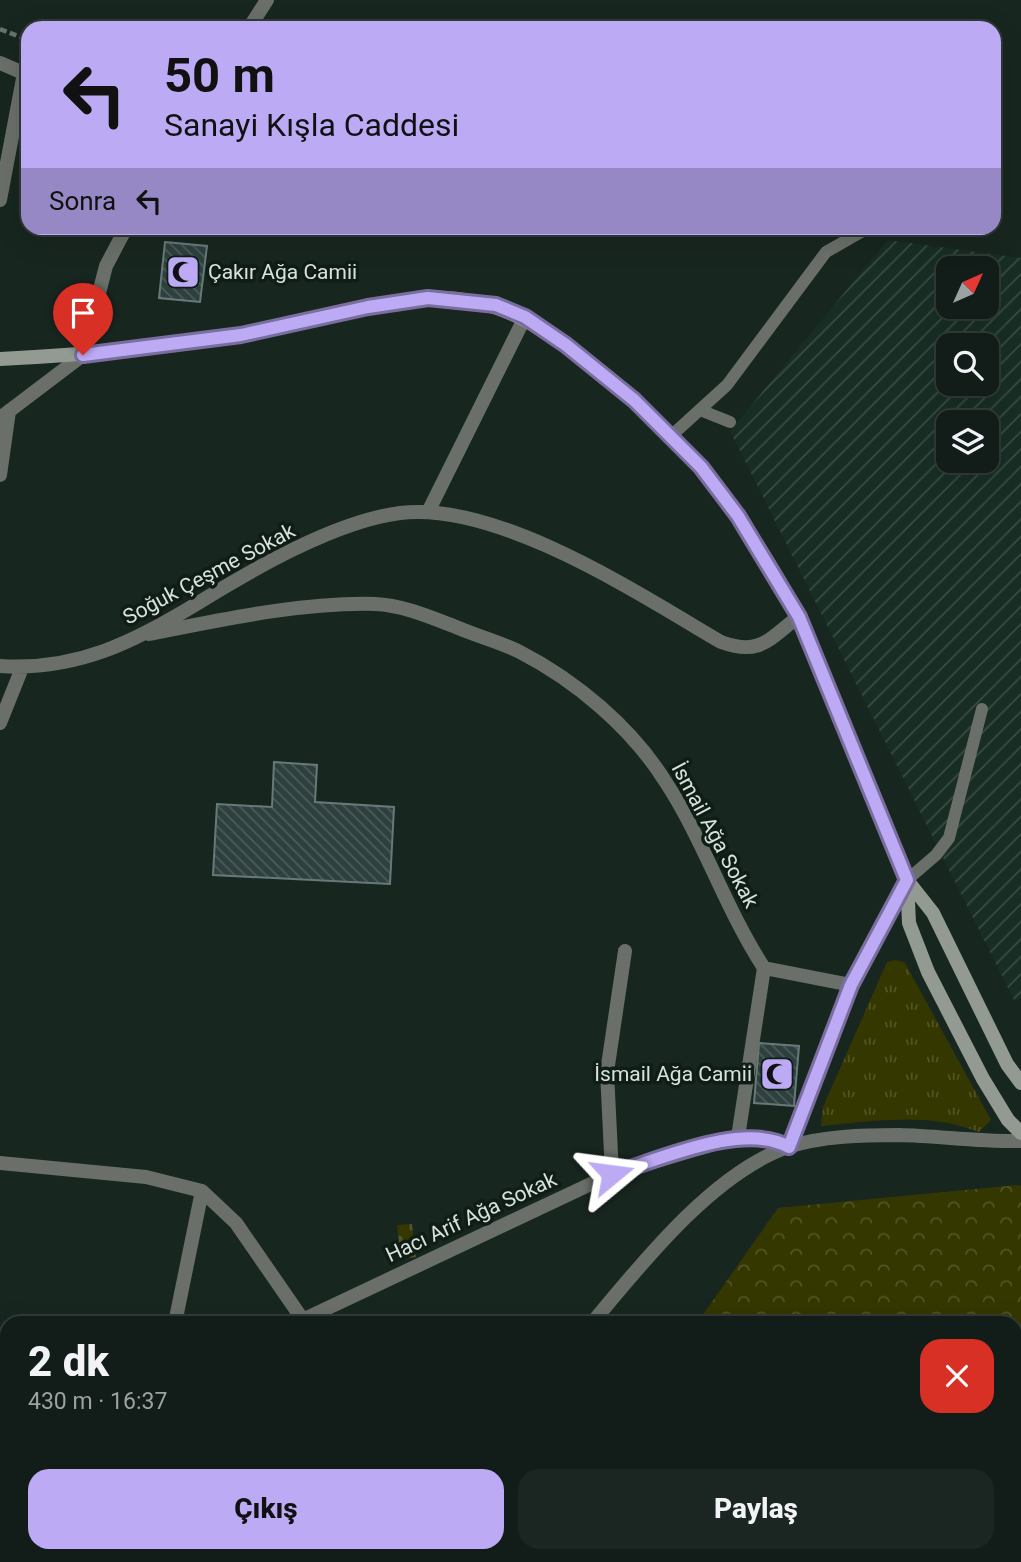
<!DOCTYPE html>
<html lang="tr">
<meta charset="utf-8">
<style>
body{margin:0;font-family:Roboto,sans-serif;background:#1b2521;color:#f1f3f6;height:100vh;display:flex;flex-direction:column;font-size:26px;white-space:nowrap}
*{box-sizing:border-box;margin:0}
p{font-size:23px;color:#9ca1a2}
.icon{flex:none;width:38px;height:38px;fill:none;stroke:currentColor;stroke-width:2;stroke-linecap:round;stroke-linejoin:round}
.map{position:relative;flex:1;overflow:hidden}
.side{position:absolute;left:0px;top:1316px;width:1022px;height:247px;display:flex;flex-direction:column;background:#121c18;border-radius:21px 21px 0 0;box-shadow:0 7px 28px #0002,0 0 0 2px #313a37}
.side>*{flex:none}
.guide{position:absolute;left:21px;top:21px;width:980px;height:214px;border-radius:21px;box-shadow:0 7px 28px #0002,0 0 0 2px #313a37;background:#bcaaf5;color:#111;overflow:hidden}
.needle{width:46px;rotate:45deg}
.fabs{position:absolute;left:936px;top:256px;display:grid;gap:14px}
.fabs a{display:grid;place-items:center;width:63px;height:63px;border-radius:14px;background:#121c18;box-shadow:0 7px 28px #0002,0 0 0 2px #313a37;font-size:35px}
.pin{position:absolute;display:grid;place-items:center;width:60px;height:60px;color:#fff;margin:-72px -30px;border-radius:50% 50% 50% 0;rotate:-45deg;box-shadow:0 0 7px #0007}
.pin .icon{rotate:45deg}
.me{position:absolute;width:77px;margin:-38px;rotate:74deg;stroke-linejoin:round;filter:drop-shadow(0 0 5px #0008)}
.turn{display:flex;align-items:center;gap:24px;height:147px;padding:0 28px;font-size:32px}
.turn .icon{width:91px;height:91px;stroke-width:2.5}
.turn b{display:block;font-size:49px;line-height:60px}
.then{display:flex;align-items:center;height:66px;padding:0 28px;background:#0003;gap:14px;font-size:26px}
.round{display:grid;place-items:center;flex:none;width:74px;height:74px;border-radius:21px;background:#1b2521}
.head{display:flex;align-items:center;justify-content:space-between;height:119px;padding:0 28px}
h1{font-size:42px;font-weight:800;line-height:52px}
.action{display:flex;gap:14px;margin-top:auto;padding:14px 28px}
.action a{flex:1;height:80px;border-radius:21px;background:#bcaaf5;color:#111;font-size:28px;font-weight:800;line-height:80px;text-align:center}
.action a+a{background:#1b2521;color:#f1f3f6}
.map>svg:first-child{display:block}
.built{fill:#182e24}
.industrial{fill:url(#industrial-furrows);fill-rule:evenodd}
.grass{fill:url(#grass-tufts)}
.forest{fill:url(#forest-crowns)}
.cemetery{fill:url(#cemetery-stones)}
.building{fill:url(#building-back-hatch);stroke:#677a79;stroke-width:2}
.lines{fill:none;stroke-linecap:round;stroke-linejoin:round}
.path{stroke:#67746e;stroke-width:4.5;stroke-dasharray:7 3.5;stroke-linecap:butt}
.service{stroke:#6a6f69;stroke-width:12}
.minor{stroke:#6a6f69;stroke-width:14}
.tertiary{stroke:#6a6f69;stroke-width:14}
.secondary{stroke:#939a91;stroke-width:14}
.route-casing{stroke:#7a6e9f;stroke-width:18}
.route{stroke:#bcaaf5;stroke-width:12}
.labels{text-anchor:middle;stroke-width:7;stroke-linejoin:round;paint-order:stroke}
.poi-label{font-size:21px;fill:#d8e2dd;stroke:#0f1d16;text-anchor:start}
.street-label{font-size:21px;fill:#d8e2dd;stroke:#0f1d16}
</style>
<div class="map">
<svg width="1021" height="1562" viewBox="0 0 1021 1562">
<defs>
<pattern id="industrial-furrows" width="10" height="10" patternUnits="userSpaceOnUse" patternTransform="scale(1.75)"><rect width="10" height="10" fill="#182e24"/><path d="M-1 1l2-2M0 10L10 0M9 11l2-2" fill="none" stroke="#394c43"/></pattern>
<pattern id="grass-tufts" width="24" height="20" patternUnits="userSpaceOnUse" patternTransform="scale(1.75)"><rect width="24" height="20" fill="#353700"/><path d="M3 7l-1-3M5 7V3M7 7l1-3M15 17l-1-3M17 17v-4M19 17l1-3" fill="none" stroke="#525425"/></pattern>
<pattern id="forest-crowns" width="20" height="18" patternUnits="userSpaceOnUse" patternTransform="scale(1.75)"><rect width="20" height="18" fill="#353700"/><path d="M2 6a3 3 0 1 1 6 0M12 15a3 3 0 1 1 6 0" fill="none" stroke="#525425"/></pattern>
<pattern id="cemetery-stones" width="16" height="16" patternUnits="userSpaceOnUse" patternTransform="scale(1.75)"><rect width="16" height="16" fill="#353700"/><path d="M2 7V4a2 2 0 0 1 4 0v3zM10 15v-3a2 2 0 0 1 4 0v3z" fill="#525425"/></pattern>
<pattern id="building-back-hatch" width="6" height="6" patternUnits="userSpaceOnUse" patternTransform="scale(1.75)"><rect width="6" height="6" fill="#2e403e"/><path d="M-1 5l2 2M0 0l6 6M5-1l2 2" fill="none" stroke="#4c5b59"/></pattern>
</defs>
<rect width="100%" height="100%" fill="#182620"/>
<path class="built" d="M7,1536V1556H109L117,1562H0V1540Z"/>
<path class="industrial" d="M888,240L1021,258V998L1014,1000L730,431ZM948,268H987V306H948ZM948,345H987V383H948ZM948,422H987V460H948Z"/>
<path class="grass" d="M896,960L905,963L991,1120L979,1132C928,1112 874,1121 821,1126L823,1107L887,962Z"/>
<path class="forest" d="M1017,1185L1021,1186V1354L1015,1352V1323H697L778,1208Z
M575,1556H748L744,1562H575Z"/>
<path class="cemetery" d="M412,1224L416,1257L401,1259L397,1225Z"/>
<path class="building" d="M165,242L207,246L200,302L159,298Z
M274,762L317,765L315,802L394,807L390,884L213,875L217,804L272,807Z
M759,1043L799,1046L794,1106L754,1103Z"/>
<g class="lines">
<path class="path" d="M0,29L28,40"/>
<path class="service" d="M964,228H965
M700,410L730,422
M671,436L727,385L826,252L868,228
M907,880L936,855L949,838L982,709"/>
<path class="minor" d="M0,200L24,73
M0,475L9,411
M428,512L525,317
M149,634C220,620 302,602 375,604C402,605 430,617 456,627C477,636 500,642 520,652C576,681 631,727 665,781C704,840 725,908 764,968L851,985
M0,666C77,671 134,642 198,603C253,569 336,521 400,513C498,501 639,594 721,642C760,656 768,640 798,617
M0,723L22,668
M738,1137L764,968
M789,1147L851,985L907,880
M0,1163L146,1177L202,1191L236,1223L303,1320
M612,1174L607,1072L625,951
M175,1323L202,1191
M296,1323L612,1174L738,1137L778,1141L789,1147
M592,1323C642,1263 713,1173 788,1147C822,1136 864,1135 899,1135C940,1136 980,1142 1021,1141
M1015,1399L1021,1400
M0,1516L7,1514
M911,1556L915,1562
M396,1562L402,1556
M844,1562L849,1556"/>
<path class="tertiary" d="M249,28L267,0
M0,63L28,75
M0,418L83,355L106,266L126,228"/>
<path class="secondary" d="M0,359C80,355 160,348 239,336C302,325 363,302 427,298C494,294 543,327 593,366C679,434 750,519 799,618C812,645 822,675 834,703C858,762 883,821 907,880L909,923L928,972L983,1079L1008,1120L1021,1133
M907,880L933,913L1007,1064L1021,1083"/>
</g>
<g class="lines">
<defs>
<path id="route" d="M83,355L241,335L368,307L428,298L496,305L525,317L566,345L634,400L701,467L738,516L799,617L907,880L851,985L789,1147C743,1121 659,1160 612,1174"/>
</defs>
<use href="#route" class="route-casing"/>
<use href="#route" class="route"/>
</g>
<defs>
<symbol id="mosque-square" viewBox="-11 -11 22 22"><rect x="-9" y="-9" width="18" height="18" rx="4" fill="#bcaaf5" stroke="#0f1d16"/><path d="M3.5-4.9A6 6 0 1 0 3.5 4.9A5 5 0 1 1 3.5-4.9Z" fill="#111"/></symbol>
</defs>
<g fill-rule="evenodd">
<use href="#mosque-square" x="164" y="253" width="38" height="38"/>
<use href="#mosque-square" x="758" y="1055" width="38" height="38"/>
</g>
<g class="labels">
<g class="poi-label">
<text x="208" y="279">Çakır Ağa Camii</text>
<text x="752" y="1081" text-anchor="end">İsmail Ağa Camii</text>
</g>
<g class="street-label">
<text transform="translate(209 574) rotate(-28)" y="7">Soğuk Çeşme Sokak</text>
<text transform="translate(715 835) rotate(62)" y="7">İsmail Ağa Sokak</text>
<text transform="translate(471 1217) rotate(-25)" y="7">Hacı Arif Ağa Sokak</text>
</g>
</g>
</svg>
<div class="fabs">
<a><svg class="needle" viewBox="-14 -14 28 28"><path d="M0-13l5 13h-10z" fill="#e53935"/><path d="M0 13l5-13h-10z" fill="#9ca1a2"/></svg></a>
<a><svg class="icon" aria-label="search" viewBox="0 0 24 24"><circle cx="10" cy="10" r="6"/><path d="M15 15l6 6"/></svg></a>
<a><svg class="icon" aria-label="layers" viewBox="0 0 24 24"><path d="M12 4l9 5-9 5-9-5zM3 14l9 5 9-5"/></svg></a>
</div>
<div class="pin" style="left:83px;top:355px;background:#d93025"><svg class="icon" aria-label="arrive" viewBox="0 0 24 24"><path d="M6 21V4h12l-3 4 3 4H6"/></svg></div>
<svg class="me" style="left:612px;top:1174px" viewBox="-20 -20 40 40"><path d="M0-17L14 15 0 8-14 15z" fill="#bcaaf5" stroke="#fff" stroke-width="4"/></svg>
<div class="guide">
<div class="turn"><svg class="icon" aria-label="left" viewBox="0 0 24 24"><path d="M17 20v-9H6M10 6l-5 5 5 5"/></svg><div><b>50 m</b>Sanayi Kışla Caddesi</div></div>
<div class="then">Sonra<svg class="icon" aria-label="left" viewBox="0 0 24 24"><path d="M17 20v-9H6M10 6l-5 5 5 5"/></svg></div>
</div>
<section class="side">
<div class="head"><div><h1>2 dk</h1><p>430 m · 16:37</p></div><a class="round" style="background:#d93025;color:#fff"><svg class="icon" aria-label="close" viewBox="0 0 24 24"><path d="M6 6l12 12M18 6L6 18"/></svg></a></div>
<div class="action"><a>Çıkış</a><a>Paylaş</a></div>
</section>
</div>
